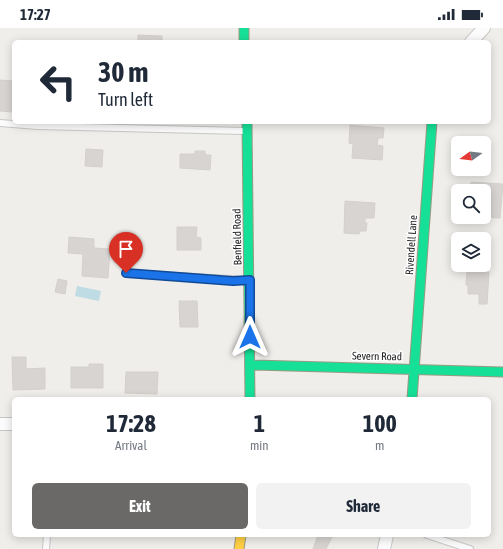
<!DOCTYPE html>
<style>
body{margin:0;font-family:"Asap Condensed",sans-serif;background:#f2f2f3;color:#1f2937;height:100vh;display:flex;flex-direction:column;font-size:15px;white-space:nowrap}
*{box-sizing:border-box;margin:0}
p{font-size:13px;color:#747a83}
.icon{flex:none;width:22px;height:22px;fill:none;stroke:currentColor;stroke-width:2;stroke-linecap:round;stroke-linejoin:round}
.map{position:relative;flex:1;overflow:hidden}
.side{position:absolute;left:12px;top:369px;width:479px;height:140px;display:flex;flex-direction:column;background:#fff;border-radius:6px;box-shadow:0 2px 10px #0003}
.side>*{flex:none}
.guide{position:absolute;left:12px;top:12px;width:479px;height:84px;border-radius:6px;box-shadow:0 2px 10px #0003;background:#fff;color:#1f2937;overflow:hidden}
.needle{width:26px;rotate:255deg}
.fabs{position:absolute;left:451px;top:108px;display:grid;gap:8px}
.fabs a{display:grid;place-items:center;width:40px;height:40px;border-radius:6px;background:#fff;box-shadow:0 2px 10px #0003;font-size:20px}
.pin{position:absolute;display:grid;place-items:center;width:34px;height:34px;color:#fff;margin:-41px -17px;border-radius:50% 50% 50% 0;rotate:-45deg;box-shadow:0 0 4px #0007}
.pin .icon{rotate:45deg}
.me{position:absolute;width:44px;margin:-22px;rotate:0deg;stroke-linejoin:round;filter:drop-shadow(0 0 3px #0008)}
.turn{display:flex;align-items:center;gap:14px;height:84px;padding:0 20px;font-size:18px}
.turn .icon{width:52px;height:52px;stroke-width:2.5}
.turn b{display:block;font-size:28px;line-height:34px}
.eta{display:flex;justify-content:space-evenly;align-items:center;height:68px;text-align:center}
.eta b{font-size:24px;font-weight:700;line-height:28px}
.button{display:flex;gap:8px;margin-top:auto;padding:8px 20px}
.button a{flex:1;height:46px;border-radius:6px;background:#6a6968;color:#fff;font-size:16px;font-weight:700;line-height:46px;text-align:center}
.button a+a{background:#f2f2f3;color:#1f2937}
.status{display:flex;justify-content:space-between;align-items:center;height:28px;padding:0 20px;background:#fff;direction:ltr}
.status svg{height:11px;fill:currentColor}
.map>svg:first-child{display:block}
.water{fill:#bfdbe3}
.building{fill:#d7d4d2;stroke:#d3d0cc}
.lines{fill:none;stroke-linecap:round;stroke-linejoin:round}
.lane-casing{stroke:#c9c8c7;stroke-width:8}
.street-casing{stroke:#c9c8c7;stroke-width:14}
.fast-casing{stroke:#999a82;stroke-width:11}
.slow-casing{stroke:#999a82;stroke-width:11}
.lane{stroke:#fdfcfc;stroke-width:6}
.street{stroke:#fdfcfc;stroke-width:12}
.fast{stroke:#16e098;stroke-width:9}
.slow{stroke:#ffcf43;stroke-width:9}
.route-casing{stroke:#114b97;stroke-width:10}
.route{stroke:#1a73e8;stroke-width:7}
.labels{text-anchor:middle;stroke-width:3;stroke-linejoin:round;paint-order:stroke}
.street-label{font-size:11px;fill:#222;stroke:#fff}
</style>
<div class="status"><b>17:27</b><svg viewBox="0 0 49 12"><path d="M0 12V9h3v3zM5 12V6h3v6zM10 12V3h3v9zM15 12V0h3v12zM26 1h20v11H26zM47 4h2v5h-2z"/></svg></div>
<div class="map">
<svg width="503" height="521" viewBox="0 0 503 521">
<rect width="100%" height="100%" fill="#f0eeeb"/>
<path class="water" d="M77,258L101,263L99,273L75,268Z"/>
<path class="building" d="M138,7L162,8V14H138Z
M0,52L14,53V84L0,83Z
M350,97L384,100L383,110H378L377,117L383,118L382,132L352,130L353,116L349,115Z
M86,121L103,122L102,139L85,138Z
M195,123H205V127H211L210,142L180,140V126H195Z
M471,154L503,156L500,190L484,189V163H470Z
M345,173L375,175L374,190H365V195H367L366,203H360L359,206L344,205Z
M177,199H197L196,209L201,210V222H177Z
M69,209L94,211V220L110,221L108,250L82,248L83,226L68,225Z
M467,243L489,244L487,276H479V266H468V257H466Z
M58,251L67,253L65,266L55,264Z
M179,273H197L198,299H180Z
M12,329H26V341L45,340V361L13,362Z
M89,336H103V360H71V339H89Z
M126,344H158L157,366L125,365Z
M318,507H333L326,521H313Z"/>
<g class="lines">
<defs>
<path id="lane" d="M0,95L38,98L244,103
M126,245L247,252
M427,507L470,521
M46,521L47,507"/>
<path id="street" d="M471,14L484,0
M0,396H14
M384,521L387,507"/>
<path id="fast" d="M244,0V14
M247,94L250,371
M250,337L503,344
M412,371L432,94"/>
<path id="slow" d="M239,521L241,507"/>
</defs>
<use href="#lane" class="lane-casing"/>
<use href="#street" class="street-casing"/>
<use href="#fast" class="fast-casing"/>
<use href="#slow" class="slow-casing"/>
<use href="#lane" class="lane"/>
<use href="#street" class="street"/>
<use href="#fast" class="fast"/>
<use href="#slow" class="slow"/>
</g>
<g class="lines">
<defs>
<path id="route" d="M126,245L233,253L250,252V309"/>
</defs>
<use href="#route" class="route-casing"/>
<use href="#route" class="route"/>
</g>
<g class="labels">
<g class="street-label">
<text transform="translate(237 209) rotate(-91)" y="4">Benfield Road</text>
<text transform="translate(411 217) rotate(-86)" y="4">Rivendell Lane</text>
<text transform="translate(377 328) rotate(1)" y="4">Severn Road</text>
</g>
</g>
</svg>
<div class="fabs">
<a><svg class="needle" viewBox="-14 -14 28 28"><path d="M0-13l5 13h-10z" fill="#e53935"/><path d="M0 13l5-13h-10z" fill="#747a83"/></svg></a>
<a><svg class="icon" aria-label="search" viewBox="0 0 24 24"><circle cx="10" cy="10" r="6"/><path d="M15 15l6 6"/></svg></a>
<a><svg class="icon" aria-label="layers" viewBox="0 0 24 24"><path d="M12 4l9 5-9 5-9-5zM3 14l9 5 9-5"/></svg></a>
</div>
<div class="pin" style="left:126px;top:245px;background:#d93025"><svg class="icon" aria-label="arrive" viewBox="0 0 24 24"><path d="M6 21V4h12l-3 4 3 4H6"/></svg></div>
<svg class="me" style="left:250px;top:309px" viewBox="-20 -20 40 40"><path d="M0-17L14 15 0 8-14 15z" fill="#1a73e8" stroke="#fff" stroke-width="4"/></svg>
<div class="guide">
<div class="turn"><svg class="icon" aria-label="left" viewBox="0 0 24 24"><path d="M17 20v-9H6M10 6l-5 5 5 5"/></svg><div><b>30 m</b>Turn left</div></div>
</div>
<section class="side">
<div class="eta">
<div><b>17:28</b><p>Arrival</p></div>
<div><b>1</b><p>min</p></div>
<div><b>100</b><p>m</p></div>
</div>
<div class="button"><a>Exit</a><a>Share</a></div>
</section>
</div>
